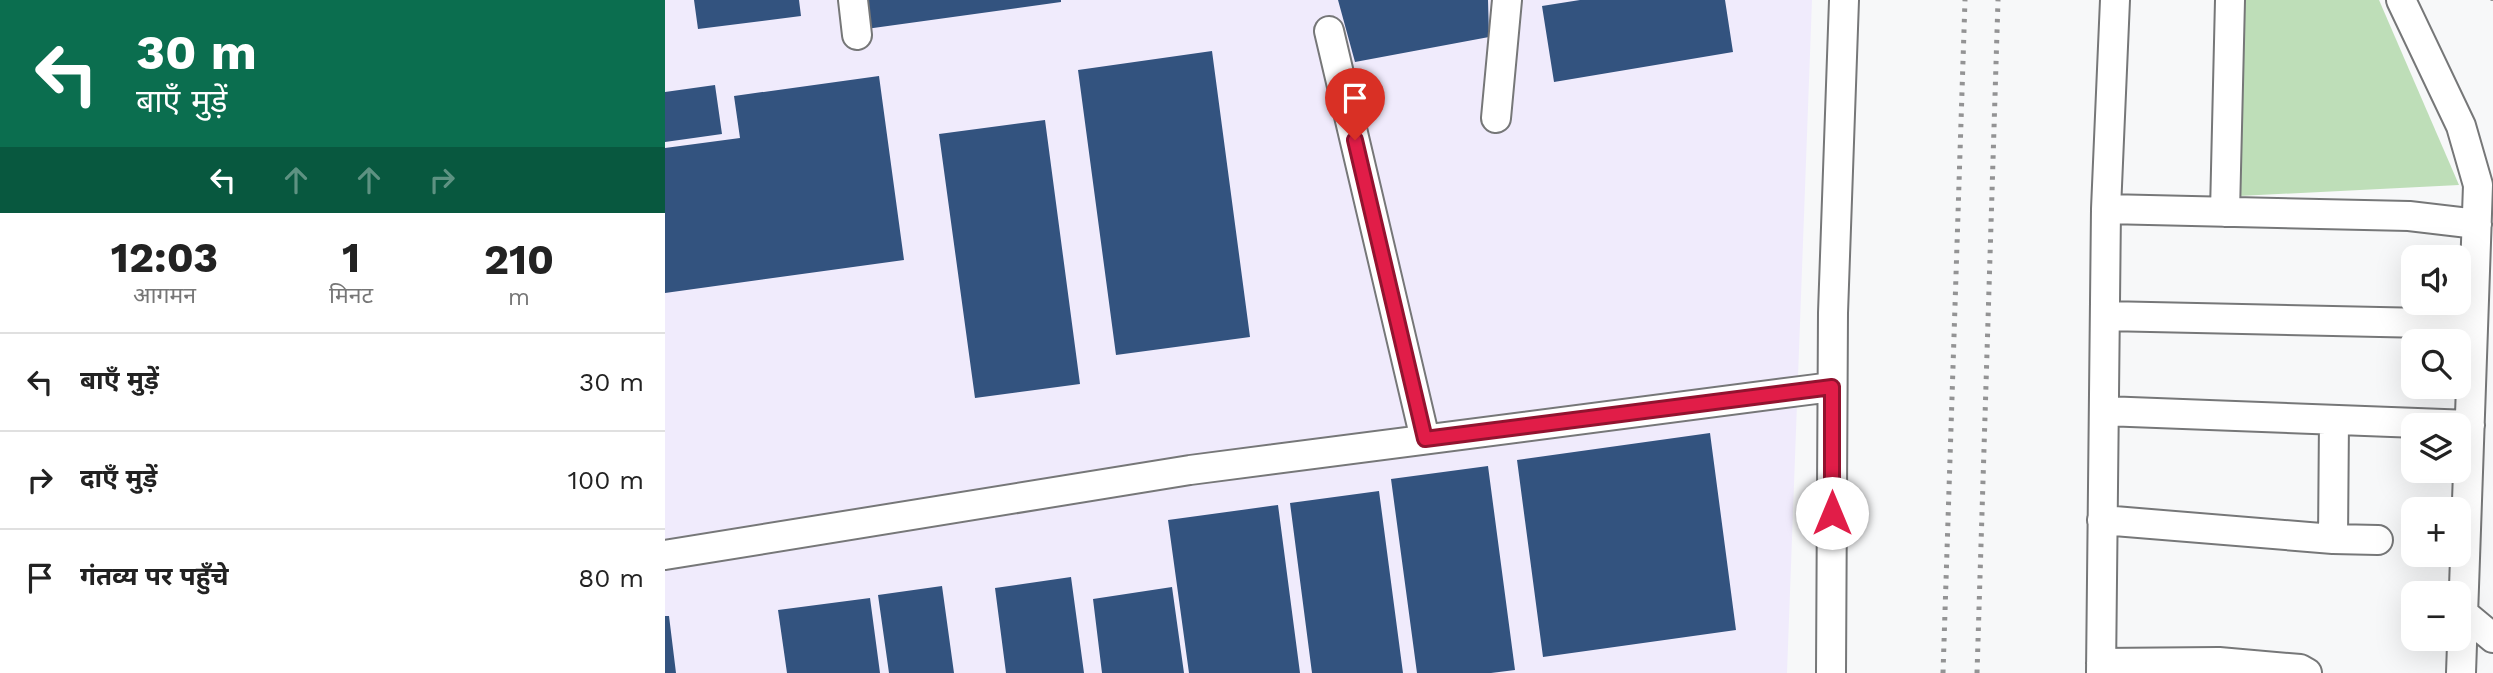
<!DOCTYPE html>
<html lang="hi">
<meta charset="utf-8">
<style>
body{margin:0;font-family:"Work Sans","Noto Sans Devanagari",sans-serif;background:#f2f2f2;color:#222;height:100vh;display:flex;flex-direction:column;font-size:26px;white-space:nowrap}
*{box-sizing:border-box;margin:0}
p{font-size:23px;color:#767676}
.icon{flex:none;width:38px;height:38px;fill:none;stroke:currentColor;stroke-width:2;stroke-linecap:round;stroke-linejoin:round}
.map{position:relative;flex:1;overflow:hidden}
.panel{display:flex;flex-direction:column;background:#fff;width:665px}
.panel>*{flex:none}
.top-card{background:#0b6e4f;color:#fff;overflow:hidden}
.controls{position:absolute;left:1736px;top:245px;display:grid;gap:14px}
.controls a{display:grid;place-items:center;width:70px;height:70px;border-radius:14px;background:#fff;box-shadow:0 7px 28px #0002;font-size:35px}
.pin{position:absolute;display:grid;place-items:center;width:60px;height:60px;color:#fff;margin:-72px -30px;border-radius:50% 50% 50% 0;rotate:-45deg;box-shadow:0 0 7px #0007}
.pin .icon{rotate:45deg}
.me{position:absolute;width:77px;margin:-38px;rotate:0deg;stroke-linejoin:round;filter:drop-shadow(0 0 5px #0008)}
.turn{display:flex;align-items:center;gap:24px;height:147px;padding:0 21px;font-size:32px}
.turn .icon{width:91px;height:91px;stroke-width:2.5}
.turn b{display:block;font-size:49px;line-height:60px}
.lanes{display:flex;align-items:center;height:66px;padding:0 21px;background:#0003;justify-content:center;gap:35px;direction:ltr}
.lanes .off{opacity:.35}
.eta{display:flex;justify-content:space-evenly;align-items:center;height:119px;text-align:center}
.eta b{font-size:42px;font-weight:700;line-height:49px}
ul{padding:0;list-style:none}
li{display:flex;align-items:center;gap:21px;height:98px;padding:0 21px;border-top:2px solid #e0e0e0}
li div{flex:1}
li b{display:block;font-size:26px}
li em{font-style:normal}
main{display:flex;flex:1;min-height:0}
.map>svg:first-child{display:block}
.industrial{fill:#f0ebfc}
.green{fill:#bedeb8}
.building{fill:#33537f}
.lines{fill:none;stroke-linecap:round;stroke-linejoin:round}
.minor-casing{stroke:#767778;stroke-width:32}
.minor{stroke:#fff;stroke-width:28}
.rail{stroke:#939394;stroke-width:5;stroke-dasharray:3.5 7;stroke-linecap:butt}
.route-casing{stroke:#92132f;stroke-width:18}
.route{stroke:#e11d48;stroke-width:12}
</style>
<main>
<section class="panel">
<div class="top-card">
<div class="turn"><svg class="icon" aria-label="left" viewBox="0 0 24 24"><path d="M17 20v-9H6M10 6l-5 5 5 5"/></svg><div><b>30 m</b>बाएँ मुड़ें</div></div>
<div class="lanes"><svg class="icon" aria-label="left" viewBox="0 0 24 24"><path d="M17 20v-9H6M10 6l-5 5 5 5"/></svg><svg class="icon off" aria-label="ahead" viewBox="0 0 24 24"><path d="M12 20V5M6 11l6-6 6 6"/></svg><svg class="icon off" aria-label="ahead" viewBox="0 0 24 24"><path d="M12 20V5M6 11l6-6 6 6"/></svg><svg class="icon off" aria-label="right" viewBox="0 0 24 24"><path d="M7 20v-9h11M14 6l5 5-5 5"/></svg></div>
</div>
<div class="eta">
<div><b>12:03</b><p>आगमन</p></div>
<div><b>1</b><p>मिनट</p></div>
<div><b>210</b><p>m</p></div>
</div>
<ul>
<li><svg class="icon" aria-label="left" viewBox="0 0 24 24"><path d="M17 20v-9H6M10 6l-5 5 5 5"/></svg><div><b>बाएँ मुड़ें</b></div><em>30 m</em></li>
<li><svg class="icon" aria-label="right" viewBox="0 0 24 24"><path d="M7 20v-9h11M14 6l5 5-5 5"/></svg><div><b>दाएँ मुड़ें</b></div><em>100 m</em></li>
<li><svg class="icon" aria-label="arrive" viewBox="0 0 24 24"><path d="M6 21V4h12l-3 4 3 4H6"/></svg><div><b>गंतव्य पर पहुँचे</b></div><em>80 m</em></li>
</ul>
</section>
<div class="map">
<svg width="1828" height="673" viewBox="0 0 1828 673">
<rect width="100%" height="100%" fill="#f7f8f9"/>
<path class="industrial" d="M0,0H1147L1122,673H0Z"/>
<path class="green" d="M1580,0H1714L1794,185L1574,196Z"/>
<path class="building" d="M29,0H134L136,16L33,29Z
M197,0H396V2L201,29Z
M673,0H823L824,37L690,62Z
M915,0H1060L1068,52L889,82L877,6Z
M547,51L585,337L451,355L413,70Z
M214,76L239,260L0,293V148L75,138L69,96Z
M50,85L57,134L0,142V92Z
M380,120L415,384L310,398L274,134Z
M1045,433L1071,630L878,657L852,460Z
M823,466L850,670L826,673H752L726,479Z
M714,491L738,673H647L625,503Z
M613,505L635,673H524L503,520Z
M406,577L419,673H341L330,588Z
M277,586L289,673H224L213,595Z
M507,587L519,673H437L428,599Z
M205,598L215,673H122L113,610Z
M0,616H4L11,673H0Z"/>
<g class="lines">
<defs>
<path id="minor" d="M188,0L192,35
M1736,0L1796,126L1813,185L1796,673
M664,31L760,439
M831,118L842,0
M1441,209L1744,216L1812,224
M1560,212L1565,0
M1440,316L1808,324
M1439,411L1805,425
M1437,520L1668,539L1713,540
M1668,539L1669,420
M0,555L525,470L1167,387
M1798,613L1828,638
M1436,663L1554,662L1635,669L1642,673
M1166,673L1168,313L1179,0
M1436,673L1441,209L1450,0"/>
</defs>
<use href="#minor" class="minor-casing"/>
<use href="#minor" class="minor"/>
<path class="rail" d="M1828,0V1
M1278,673L1300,0
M1312,673L1333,0"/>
</g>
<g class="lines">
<defs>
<path id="route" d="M690,140L760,439L1167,387V513"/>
</defs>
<use href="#route" class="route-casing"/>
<use href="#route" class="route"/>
</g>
</svg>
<div class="controls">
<a><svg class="icon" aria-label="sound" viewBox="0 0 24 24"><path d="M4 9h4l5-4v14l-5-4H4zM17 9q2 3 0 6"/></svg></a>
<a><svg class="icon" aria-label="search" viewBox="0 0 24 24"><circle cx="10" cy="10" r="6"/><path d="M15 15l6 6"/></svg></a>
<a><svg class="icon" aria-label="layers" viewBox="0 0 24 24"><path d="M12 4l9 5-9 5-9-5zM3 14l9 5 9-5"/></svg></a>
<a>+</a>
<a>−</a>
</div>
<div class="pin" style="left:690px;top:140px;background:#d93025"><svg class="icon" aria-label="arrive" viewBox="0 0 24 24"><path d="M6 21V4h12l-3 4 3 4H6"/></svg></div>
<svg class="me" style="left:1167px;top:513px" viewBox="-20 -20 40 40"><circle r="19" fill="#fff"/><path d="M0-13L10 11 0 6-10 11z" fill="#e11d48"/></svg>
</div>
</main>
